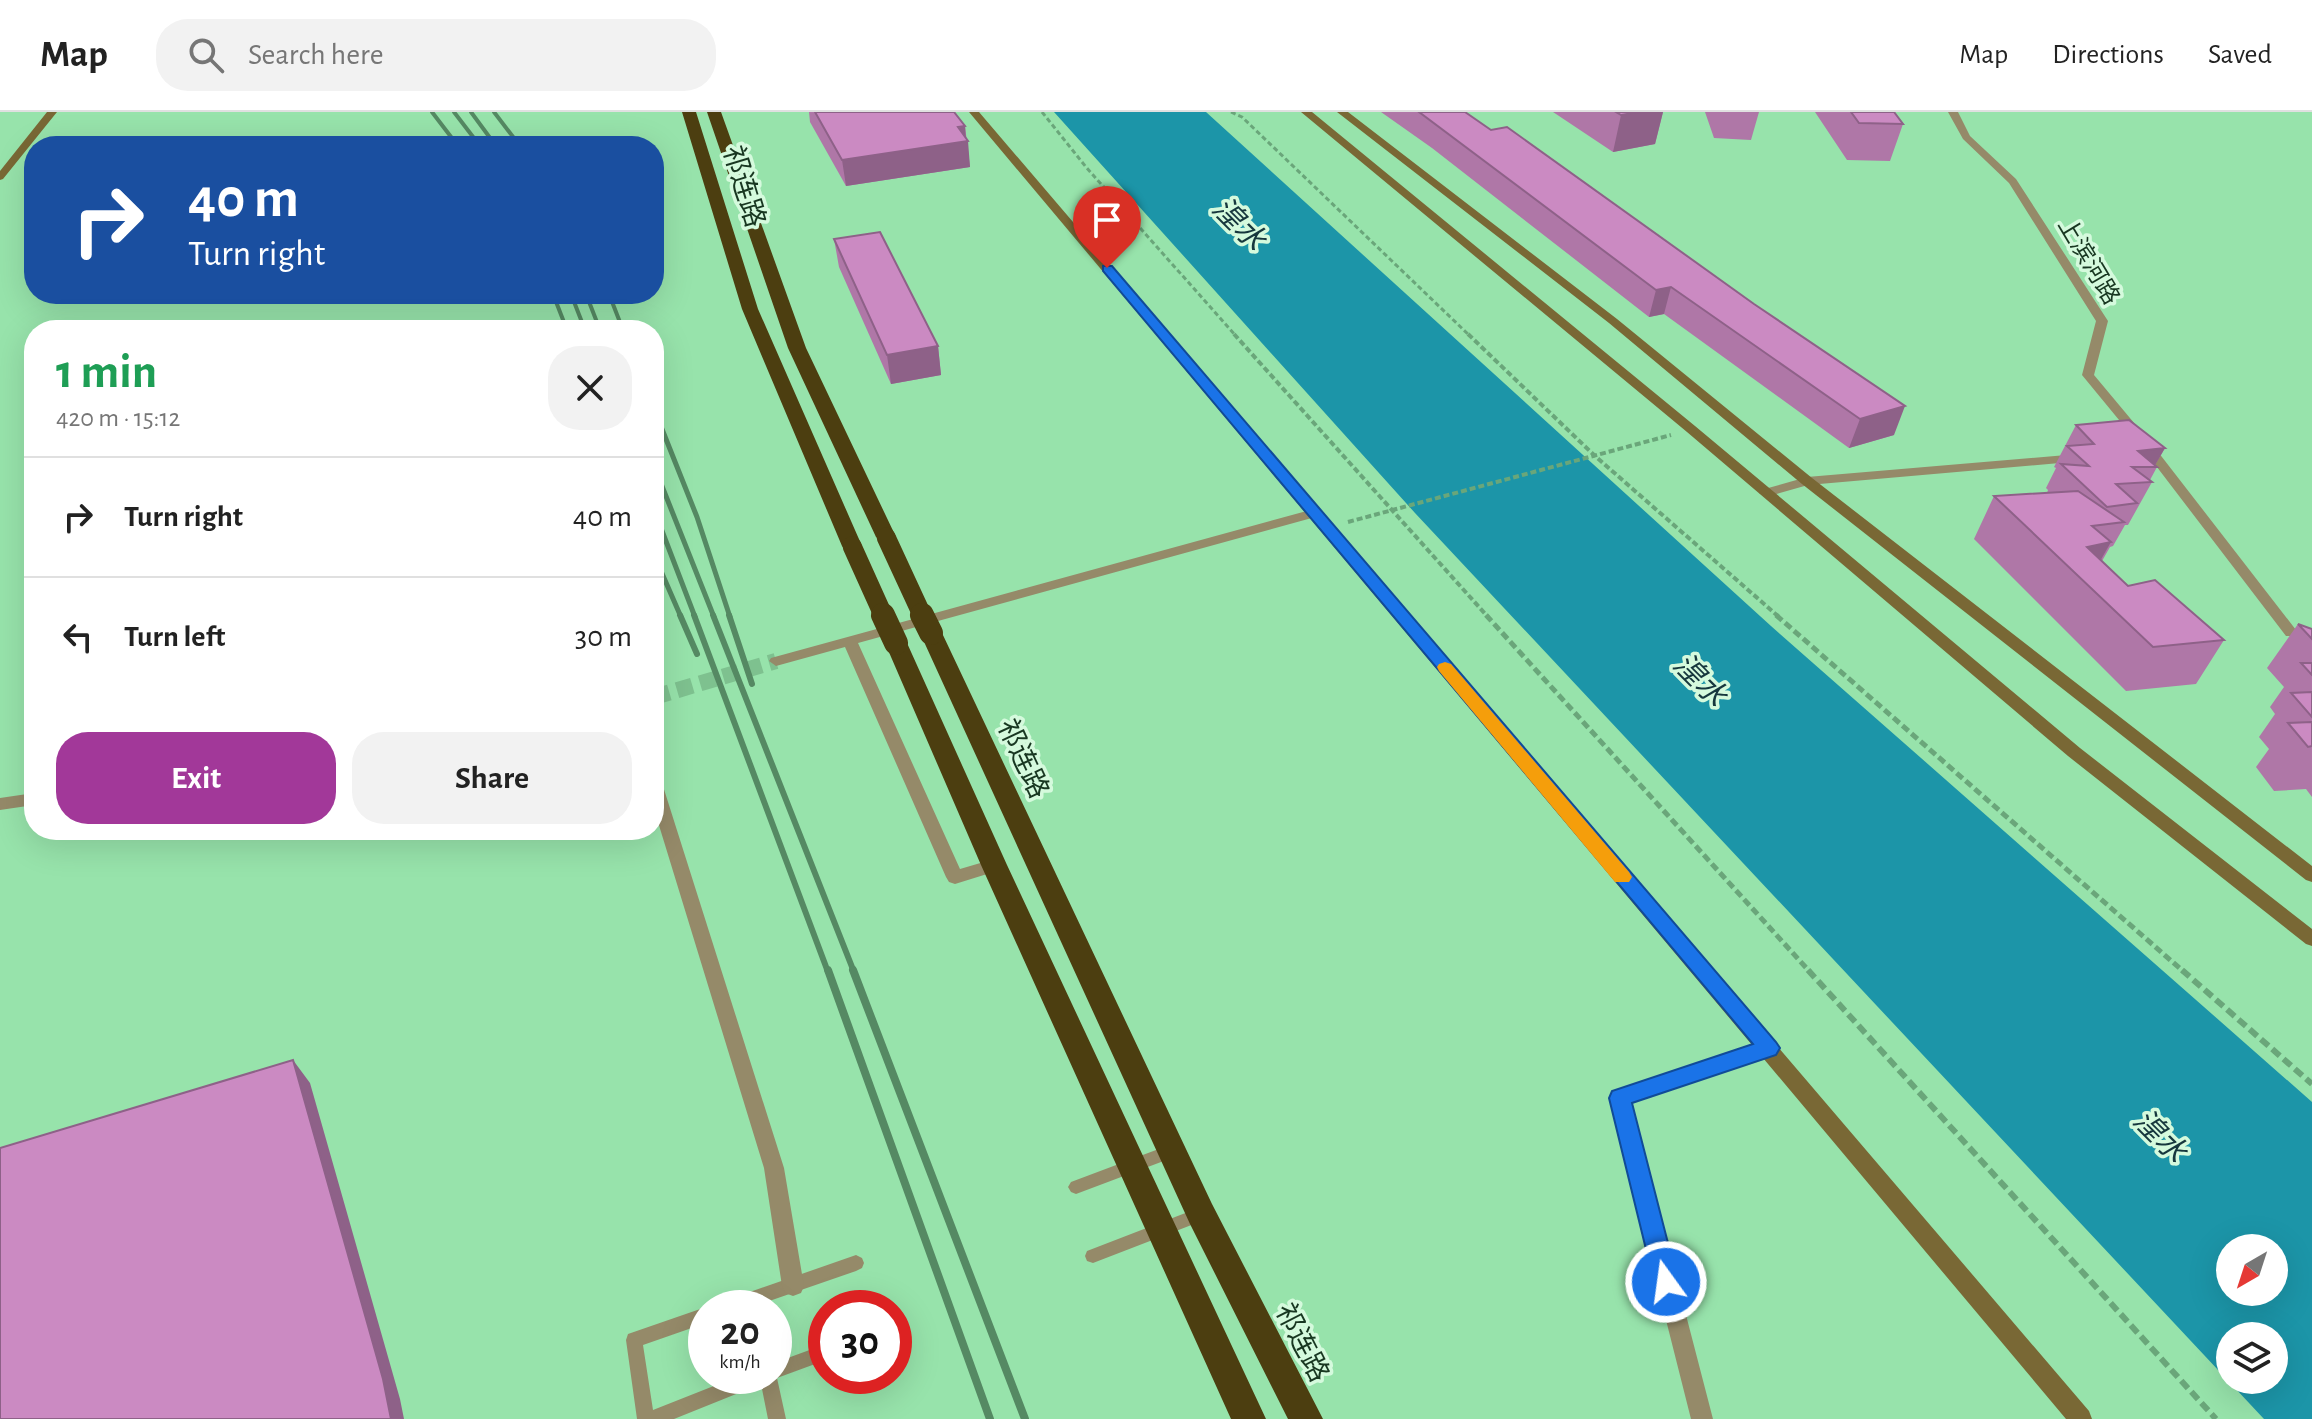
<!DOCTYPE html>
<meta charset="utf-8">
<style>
body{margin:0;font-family:"Alegreya Sans","Noto Sans SC",sans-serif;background:#f2f2f2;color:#222;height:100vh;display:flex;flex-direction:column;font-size:30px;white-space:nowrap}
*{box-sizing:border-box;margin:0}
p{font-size:26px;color:#767676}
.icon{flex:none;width:44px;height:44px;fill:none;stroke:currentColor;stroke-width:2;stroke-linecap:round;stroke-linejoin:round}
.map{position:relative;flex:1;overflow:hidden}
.drawer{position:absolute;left:24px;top:208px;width:640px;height:520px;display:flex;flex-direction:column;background:#fff;border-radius:32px;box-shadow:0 8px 32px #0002}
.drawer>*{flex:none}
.top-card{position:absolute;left:24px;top:24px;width:640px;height:168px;border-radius:32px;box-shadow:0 8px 32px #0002;background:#1a4fa0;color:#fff;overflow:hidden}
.needle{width:52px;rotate:219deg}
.buttons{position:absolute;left:2216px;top:1122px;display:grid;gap:16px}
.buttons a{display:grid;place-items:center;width:72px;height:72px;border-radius:50%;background:#fff;box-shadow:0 8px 32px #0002;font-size:40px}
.speed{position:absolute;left:688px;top:1178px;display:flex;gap:16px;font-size:40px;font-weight:700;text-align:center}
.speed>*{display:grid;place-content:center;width:104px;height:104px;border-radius:50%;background:#fff;box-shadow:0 8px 32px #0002;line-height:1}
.speed small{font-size:20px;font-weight:400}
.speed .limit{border:12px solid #d22;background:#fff;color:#111}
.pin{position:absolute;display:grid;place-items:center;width:68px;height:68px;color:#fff;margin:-82px -34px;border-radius:50% 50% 50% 0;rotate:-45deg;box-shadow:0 0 8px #0007}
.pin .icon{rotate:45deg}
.me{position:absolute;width:88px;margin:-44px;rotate:346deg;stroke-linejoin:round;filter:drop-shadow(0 0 6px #0008)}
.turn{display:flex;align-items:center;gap:28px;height:168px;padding:0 32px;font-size:36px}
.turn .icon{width:104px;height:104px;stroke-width:2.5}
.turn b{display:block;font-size:56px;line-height:68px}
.round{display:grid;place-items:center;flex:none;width:84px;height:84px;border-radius:32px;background:#f2f2f2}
.head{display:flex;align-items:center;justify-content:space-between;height:136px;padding:0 32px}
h1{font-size:48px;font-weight:700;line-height:60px;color:#1e9e55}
.primary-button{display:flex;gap:16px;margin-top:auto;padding:16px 32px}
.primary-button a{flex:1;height:92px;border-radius:32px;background:#a23899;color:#fff;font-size:32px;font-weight:700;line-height:92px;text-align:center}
.primary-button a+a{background:#f2f2f2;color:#222}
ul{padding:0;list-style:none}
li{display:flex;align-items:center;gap:24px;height:120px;padding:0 32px;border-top:2px solid #e0e0e0}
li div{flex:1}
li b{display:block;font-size:30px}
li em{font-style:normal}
header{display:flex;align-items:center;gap:48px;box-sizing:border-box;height:112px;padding:0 40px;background:#fff;border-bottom:2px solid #e0e0e0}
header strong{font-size:38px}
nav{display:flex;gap:44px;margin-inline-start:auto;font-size:28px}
.search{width:560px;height:72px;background:#f2f2f2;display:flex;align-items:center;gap:20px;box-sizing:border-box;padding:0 28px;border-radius:32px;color:#767676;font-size:30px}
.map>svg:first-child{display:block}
.water{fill:#1c95a8;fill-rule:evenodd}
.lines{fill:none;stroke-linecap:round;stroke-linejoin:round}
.street-tunnel{stroke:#7ec18f;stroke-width:16;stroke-dasharray:16 8;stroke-linecap:butt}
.path-far3{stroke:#6aa67a;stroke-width:3;stroke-dasharray:5 3;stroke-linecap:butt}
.path-far2{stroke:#6aa67a;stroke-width:4;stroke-dasharray:6 3;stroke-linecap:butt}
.path-far1{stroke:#6aa67a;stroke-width:5;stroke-dasharray:8 4;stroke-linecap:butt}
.path{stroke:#6aa67a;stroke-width:6;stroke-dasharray:10 5;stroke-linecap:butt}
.lane{fill:#958a69;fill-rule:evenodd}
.street{fill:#958a69;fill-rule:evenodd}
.secondary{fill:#796835;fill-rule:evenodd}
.highway{fill:#4c3e10;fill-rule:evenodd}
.rail-far3{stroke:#558963;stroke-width:4}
.rail-far2{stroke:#558963;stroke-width:5}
.rail-far1{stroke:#558963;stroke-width:6}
.rail{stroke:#558963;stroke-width:8}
.highway-bridge-far1{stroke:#4c3e10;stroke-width:19}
.highway-bridge{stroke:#4c3e10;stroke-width:24}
.wall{fill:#af77a7}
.shaded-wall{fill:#8e6188}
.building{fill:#cb8ac2;stroke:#8e6188;stroke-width:2}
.route{fill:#1a73e8;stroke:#114b97;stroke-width:2}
.slow{fill:#f59e0b}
.labels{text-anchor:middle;stroke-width:7;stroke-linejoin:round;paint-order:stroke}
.far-street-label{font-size:24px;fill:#183721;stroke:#d5fadd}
.street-label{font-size:28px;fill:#183721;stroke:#d5fadd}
.water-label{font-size:30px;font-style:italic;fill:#16373d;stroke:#d5fadd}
</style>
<header>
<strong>Map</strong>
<div class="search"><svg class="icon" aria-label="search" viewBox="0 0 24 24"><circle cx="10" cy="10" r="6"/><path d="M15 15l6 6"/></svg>Search here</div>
<nav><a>Map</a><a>Directions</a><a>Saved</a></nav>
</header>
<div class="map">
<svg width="2312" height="1307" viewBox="0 0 2312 1307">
<rect width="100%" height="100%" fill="#97e3ab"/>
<path class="water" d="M1054,0H1206L1771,514L2312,990V1307H2264L1415,401ZM2230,1136H2274V1180H2230ZM2230,1224H2274V1268H2230Z"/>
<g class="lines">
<path class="street-tunnel" d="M654,585L776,549"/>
<path class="path-far3" d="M1042,0L1086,55L1236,224
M1231,0L1242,5L1470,224"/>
<path class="path-far2" d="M1234,222L1488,505
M1468,222L1595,344L1779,505
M1348,410L1671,323"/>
<path class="path-far1" d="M1486,503L1810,860
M1776,503L2184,860"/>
<path class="path" d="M1808,858L2216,1307
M2182,858L2312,972"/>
<path class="lane" d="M1172,1032L1177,1034L1180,1039L1177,1044L1076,1082L1071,1080L1068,1075L1071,1070Z
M1201,1095L1207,1097L1209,1102L1207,1107L1093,1151L1087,1149L1085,1144L1087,1139Z
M856,1143L862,1146L864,1151L862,1156L856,1159L749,1196H719L721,1190L727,1188Z
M706,1195L708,1196H706V1211L643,1233L653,1298L739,1264H774V1251L826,1232V1248L777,1266L786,1307H768L761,1272L674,1307H637L626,1228L628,1222Z"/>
<path class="street" d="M1948,0H1958L1970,24L2016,67L2108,209L2094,263L2155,336L2296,518L2298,521L2296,524H2286L2147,342L2082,263L2096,209L2009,71L1963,27Z
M2078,342L2084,346L2082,349L1808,373L1766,385L1759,381L1761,378L1807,365Z
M1314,397L1321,401L1319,404L858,531L960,757L994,747L1000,748L1003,753L1000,758L955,772L949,770L946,765L845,535L776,554L769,549L771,546Z
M654,665L662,671L784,1056L804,1174L801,1181L793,1184L785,1181L782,1174L764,1056L654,697Z
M34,681V693L0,698V686Z
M1769,928L1776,930L1779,936L1776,942L1631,991L1713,1307H1691L1610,986L1613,980Z"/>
<path class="secondary" d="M47,0H57L3,67L0,68V59Z
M969,0H979L2089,1299L2092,1307H2066Z
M1301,0H1312L1695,314L2080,636L2312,817V834L2306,832L2068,644L1687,320Z
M1337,0H1348L1617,207L1812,366L2312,754V770L2306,768L1802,372L1609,211Z"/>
<path class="highway" d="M682,0H696L758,197L862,434L859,438H845L842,434L742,197Z
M707,0H721L806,236L896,425L893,429L886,431L876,425L788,236Z
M931,514L939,516L942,521L1212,1092L1323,1307H1288L1190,1112L920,521L923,516Z
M896,524L904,526L907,531L1007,753L1266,1307H1231L981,753L885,531L888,526Z"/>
<path class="rail-far3" d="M432,0L458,34
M454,0L480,34
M471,0L496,34
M494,0L520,34
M553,182L567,218
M571,182L585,218
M586,182L600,218
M609,182L623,218"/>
<path class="rail-far2" d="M654,297L697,405L730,505
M654,354L714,505
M654,398L695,505
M654,443L681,505"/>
<path class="rail-far1" d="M680,503L697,542
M694,503L828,860
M713,503L854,860
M729,503L752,572"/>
<path class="rail" d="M828,858L990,1307
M853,858L1025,1307"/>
<path class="highway-bridge-far1" d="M886,425L923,505
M852,434L884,505"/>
<path class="highway-bridge" d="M883,503L896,531
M922,503L931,521"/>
</g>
<path class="wall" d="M809,0H954L965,14L970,55L846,74L810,10Z
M1381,0H1465L1894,323L1849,336L1664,202L1649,205L1432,36Z
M1553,0H1663L1655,32L1613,40Z
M1705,0H1759L1751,28L1714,26Z
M1815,0H1894L1903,12L1890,49L1847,48Z
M834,127L938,234L941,263L891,272L839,155Z
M2076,313L2165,336L2155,353L2157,355L2150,368L2152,370L2128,413H2125L2113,434L2110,435L2102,449L2128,474L2224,528L2196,572L2126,579L1974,427L1994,384L2047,381L2048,378L2046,376L2056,356L2054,355Z
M2298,512L2312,517V685L2306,677L2274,679L2256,655L2269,637L2259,625L2275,602L2270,595L2284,575L2267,556Z"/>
<path class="shaded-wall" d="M1639,0H1663L1655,32L1613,40L1621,3Z
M965,14L966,29H968L970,55L846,74L842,48Z
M1671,175L1664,202L1649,205L1656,178Z
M938,234L941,263L891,272L887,243Z
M1905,294L1894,323L1849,336L1860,307Z
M2165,336L2154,355H2132L2138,339Z
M2111,430L2087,472V435Z
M293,948L310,971L400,1287L404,1307H391Z"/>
<path class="building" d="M815,0H954L965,14L958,15L968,29L842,48Z
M1419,0H1465L1491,18L1507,15L1754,192L1905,294L1860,307L1671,175L1656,178Z
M1616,0H1639L1621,3Z
M1851,0H1894L1903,12L1859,11Z
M880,120L938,234L887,243L834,127Z
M2129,308L2165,336L2138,339L2157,355H2132L2152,370L2116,372L2137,391L2107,395L2061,352L2089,354L2067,334L2094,332L2076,313Z
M2078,379L2124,410L2092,414L2111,430L2087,435L2128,474L2155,468L2224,528L2153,535L1994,384Z
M2298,512L2312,517V527Z
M2301,551H2312V563Z
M2312,580V605L2291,581Z
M2312,610V634L2308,635L2288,611Z
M293,948L383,1267L391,1307H0V1036Z"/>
<path class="route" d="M1103,154H1112L1776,930L1780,936L1776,943L1632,991L1678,1170L1674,1178L1666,1181L1657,1178L1654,1170L1609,986L1612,979L1753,932L1103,159Z"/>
<path class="slow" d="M1445,550L1451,552L1629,760L1632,765L1629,770H1615L1439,559L1437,555L1439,552Z"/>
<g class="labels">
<g class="far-street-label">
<text transform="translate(2089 149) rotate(59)" y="8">上滨河路</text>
</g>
<g class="street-label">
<text transform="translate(745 74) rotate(73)" y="10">祁连路</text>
<text transform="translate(1024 646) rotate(65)" y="10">祁连路</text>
<text transform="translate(1303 1230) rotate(63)" y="10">祁连路</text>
</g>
<g class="water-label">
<text transform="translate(1239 112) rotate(45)" y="10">湟水</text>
<text transform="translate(1700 568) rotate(45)" y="10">湟水</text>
<text transform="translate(2160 1024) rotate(45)" y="10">湟水</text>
</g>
</g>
</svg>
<div class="buttons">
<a><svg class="needle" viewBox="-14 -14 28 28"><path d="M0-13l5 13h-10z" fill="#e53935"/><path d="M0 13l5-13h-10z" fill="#767676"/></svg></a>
<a><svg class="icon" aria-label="layers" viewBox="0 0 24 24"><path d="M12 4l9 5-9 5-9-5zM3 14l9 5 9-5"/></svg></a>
</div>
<div class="speed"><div>20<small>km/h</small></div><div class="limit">30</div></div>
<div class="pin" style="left:1107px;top:156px;background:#d93025"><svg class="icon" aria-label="arrive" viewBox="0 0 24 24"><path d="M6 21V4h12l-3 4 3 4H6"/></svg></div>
<svg class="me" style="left:1666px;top:1170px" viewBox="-20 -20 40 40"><circle r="17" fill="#1a73e8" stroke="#fff" stroke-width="3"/><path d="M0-11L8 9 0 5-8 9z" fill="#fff"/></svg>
<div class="top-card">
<div class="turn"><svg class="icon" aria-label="right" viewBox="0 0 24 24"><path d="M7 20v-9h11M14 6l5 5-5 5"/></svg><div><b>40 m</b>Turn right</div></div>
</div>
<section class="drawer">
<div class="head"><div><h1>1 min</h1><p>420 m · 15:12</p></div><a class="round"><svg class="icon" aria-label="close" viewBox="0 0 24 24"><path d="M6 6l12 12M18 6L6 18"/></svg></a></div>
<ul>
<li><svg class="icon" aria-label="right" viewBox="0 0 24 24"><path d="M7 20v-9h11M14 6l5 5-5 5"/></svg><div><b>Turn right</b></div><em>40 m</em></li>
<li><svg class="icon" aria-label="left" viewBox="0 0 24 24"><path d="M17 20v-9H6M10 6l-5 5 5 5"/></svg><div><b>Turn left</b></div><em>30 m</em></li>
</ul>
<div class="primary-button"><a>Exit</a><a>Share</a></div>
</section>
</div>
